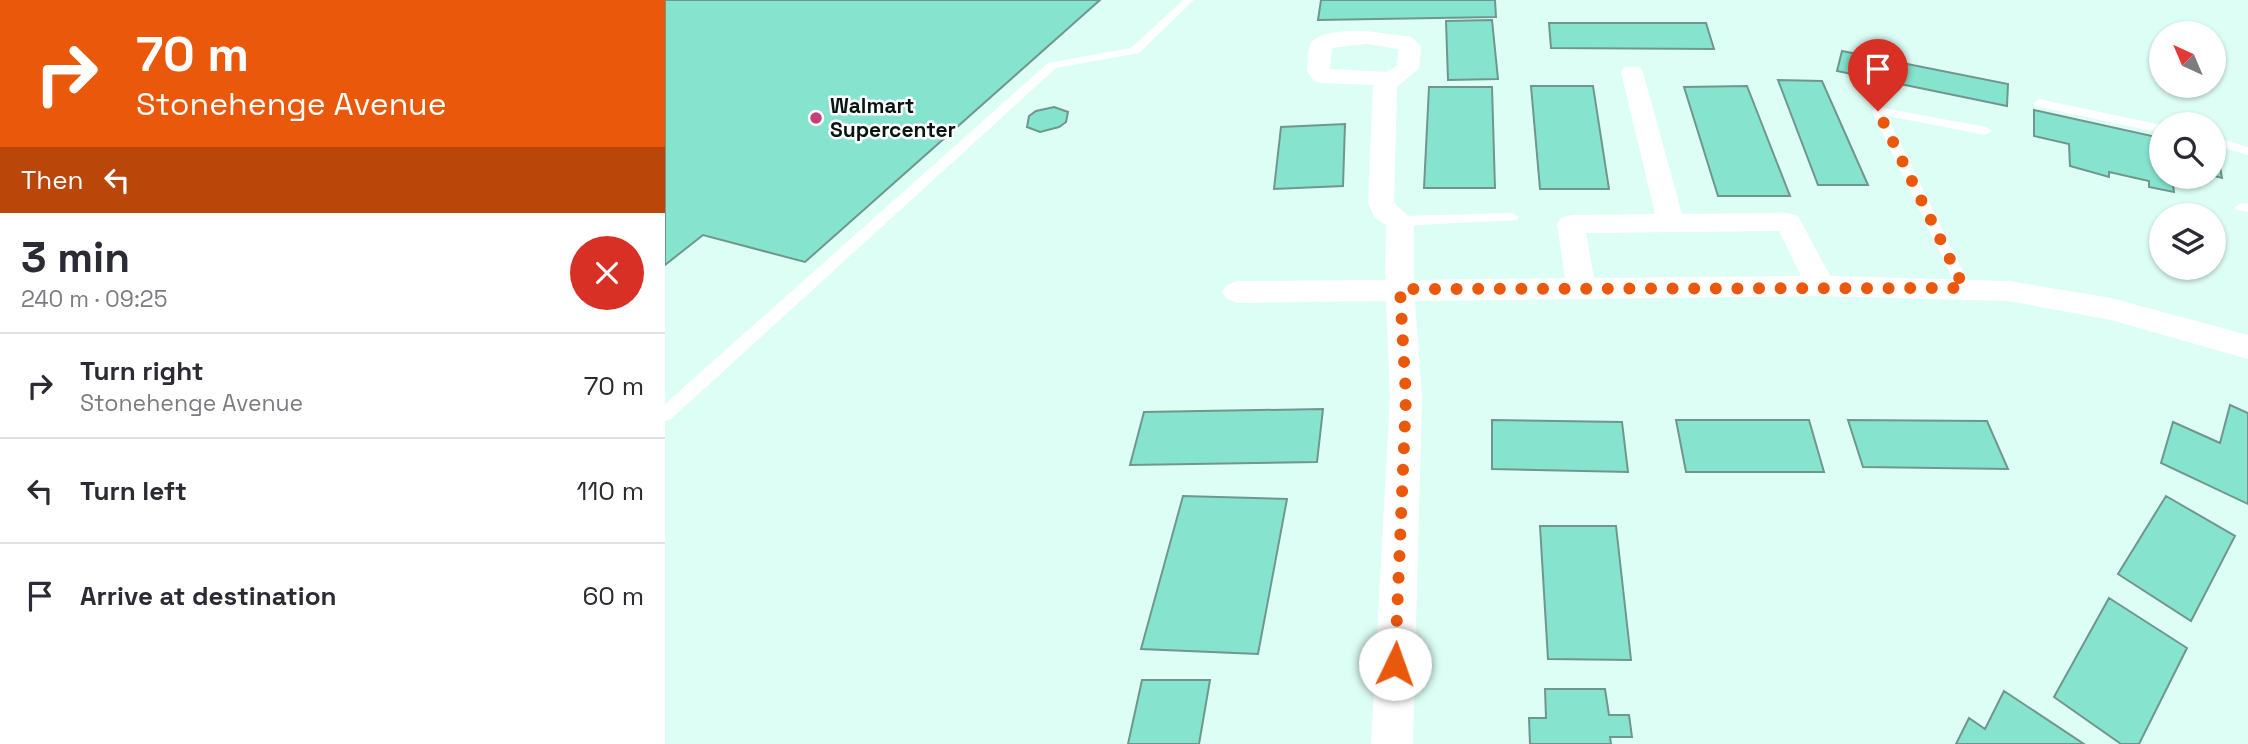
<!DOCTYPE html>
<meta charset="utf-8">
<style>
body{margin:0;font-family:"Space Grotesk",sans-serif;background:#f2f2f3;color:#2b2b33;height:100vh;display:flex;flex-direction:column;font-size:26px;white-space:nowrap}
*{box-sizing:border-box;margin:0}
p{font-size:23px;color:#7c7c81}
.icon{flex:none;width:38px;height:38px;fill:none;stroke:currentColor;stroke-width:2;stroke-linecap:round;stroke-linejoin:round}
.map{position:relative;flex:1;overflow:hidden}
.panel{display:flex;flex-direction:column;background:#fff;width:665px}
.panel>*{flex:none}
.top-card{background:#ea580c;color:#fff;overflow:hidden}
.needle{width:46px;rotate:316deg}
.buttons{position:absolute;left:1484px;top:21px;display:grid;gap:14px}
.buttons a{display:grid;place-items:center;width:77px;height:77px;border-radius:50%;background:#fff;box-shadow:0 2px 5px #0004;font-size:35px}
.pin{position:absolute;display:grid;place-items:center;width:60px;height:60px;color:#fff;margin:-72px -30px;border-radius:50% 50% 50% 0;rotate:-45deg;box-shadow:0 0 7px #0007}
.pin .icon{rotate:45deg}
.me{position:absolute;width:77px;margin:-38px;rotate:3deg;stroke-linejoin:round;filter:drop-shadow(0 0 5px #0008)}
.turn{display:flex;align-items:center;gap:24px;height:147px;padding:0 21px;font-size:32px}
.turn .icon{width:91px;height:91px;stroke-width:2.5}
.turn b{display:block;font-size:49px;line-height:60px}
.then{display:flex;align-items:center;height:66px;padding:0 21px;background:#0003;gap:14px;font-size:26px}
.round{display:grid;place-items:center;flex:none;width:74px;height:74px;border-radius:37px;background:#f2f2f3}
.summary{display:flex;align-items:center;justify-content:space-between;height:119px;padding:0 21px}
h1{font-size:42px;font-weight:800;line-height:52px}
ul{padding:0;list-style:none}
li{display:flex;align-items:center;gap:21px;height:105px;padding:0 21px;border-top:2px solid #e1e1e2}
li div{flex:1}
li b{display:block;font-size:26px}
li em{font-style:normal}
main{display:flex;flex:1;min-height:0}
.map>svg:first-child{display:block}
.building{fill:#86e3ce;stroke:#70978d;stroke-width:2}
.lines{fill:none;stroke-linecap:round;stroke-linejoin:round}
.service{fill:#fff;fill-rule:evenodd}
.minor{fill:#fff;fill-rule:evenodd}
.route{stroke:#ea580c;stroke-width:12;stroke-dasharray:0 21.6}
.poi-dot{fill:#c63f7d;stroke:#fff;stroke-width:2.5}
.labels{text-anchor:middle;stroke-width:5;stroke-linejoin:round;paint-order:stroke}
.far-poi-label{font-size:21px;font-weight:bold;fill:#071612;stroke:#fff;text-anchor:start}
</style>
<main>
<section class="panel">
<div class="top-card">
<div class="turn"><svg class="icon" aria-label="right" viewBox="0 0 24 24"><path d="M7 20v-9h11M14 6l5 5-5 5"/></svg><div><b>70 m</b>Stonehenge Avenue</div></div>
<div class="then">Then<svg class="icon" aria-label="left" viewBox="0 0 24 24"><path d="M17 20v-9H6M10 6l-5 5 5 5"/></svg></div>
</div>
<div class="summary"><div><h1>3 min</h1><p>240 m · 09:25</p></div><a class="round" style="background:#d93025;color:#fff"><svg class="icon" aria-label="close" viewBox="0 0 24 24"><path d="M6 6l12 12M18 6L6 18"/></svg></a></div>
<ul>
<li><svg class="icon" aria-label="right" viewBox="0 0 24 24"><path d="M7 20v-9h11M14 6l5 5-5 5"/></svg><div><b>Turn right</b><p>Stonehenge Avenue</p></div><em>70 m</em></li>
<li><svg class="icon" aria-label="left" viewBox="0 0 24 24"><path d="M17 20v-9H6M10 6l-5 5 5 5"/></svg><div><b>Turn left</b></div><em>110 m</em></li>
<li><svg class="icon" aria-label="arrive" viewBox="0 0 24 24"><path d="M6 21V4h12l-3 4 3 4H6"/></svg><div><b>Arrive at destination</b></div><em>60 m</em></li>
</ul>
</section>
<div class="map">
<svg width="1583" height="744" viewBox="0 0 1583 744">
<rect width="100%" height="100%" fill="#ddfef5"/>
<path class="building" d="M0,0H435L140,262L38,235L0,265Z
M656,0H830L831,17L653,20Z
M827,20L833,79L783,80L781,21Z
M884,23H1041L1049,49L886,48Z
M1177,51L1343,84L1342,106L1172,71Z
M1113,80L1157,81L1203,185H1153Z
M866,86H928L944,189H875Z
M1082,86L1125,196H1053L1019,87Z
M764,87H827L830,188H759Z
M389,107L403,112L401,122L394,127L375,132L362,127L364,116L371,111Z
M1369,110L1496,138V177H1507L1509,192L1484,187V181L1444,172V177L1405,166L1404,144L1369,136Z
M680,124L678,186L609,189L616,127Z
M1549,149L1552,150L1557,178L1549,176Z
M1565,405L1583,413V504L1496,463L1508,422L1555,443Z
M658,409L652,462L465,465L479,412Z
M827,420L957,422L963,472L827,469Z
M1011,420H1144L1159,472H1021Z
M1183,420L1322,421L1343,469L1198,467Z
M518,496L622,499L593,654L476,649Z
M1501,496L1570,536L1526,621L1453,574Z
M875,526H951L966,660L883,659Z
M1444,598L1522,648L1474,744H1456L1389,697Z
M477,680H545L534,744H463Z
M880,689H940L944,715H964L967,737H945L946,744H865L864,718H881Z
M1339,691L1419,744H1291L1304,718L1320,729Z"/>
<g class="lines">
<path class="service" d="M518,0H529L474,53L391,68L6,419L0,421V404L383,63L466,48Z
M1374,99L1496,125V133L1370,106L1368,103Z
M1213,107L1321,127L1327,131L1321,135L1222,116L1306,288L1304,292L1299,293L1292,288L1207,111Z
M1549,137L1583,147V155L1549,145Z
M1577,203L1583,204V212L1572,210L1570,207Z
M847,213L854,217L852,220L735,226L728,221L735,216Z"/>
<path class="minor" d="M701,31L746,37L756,46L754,68L732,87L729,203L749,221V280L900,278L892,224L896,218L906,215L990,214L956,72L959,67H975L978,72L1017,214L1123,213L1133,216L1165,276L1343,281L1446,298L1583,335V359L1446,320L1343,301L1156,296L750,301L757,397L748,744H706L725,397L721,301L572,303L562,299L557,292L562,285L572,281L720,280L721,225L710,218L703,203L708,85L657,83L649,81L642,71C643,63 642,50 646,43C655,30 687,31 701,31ZM701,44L734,49L732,65L722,72L665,69L667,48ZM1114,231L1136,276L929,278L921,233Z"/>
</g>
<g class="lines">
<path class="route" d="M730,664L741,397L735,289L1299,288L1213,111"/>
</g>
<circle class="poi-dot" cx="151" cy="118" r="7"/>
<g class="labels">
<g class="far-poi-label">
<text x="165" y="113">Walmart<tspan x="165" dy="24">Supercenter</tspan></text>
</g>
</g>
</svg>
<div class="buttons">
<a><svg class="needle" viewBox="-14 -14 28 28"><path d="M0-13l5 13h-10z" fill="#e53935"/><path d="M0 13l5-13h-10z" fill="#7c7c81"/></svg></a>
<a><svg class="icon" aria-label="search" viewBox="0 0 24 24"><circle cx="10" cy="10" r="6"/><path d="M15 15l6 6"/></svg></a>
<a><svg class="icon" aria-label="layers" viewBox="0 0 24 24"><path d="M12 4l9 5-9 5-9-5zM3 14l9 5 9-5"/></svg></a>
</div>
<div class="pin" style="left:1213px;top:111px;background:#d93025"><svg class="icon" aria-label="arrive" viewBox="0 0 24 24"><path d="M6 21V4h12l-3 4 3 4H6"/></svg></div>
<svg class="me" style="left:730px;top:664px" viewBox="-20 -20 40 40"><circle r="19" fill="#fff"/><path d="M0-13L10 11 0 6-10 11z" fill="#ea580c"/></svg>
</div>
</main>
